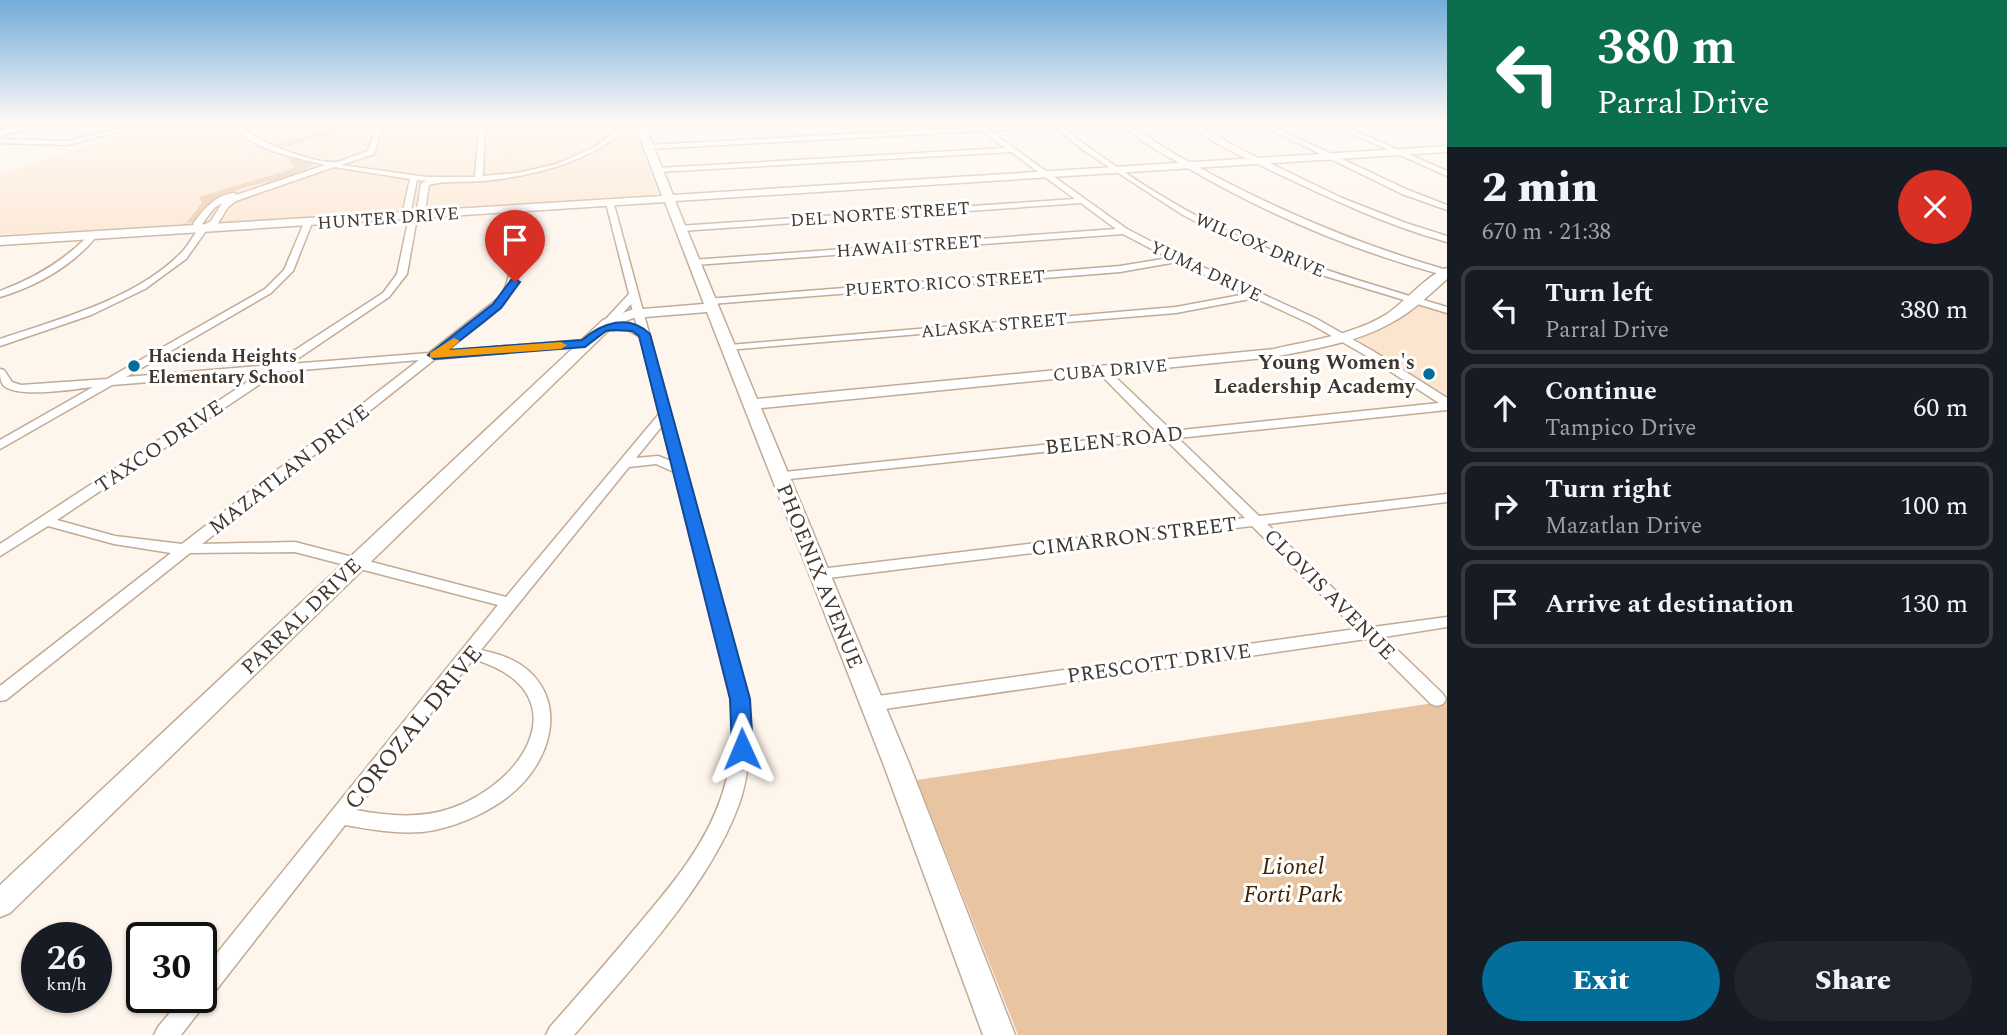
<!DOCTYPE html>
<meta charset="utf-8">
<style>
body{margin:0;font-family:Spectral,serif;background:#20242c;color:#f1f3f6;height:100vh;display:flex;flex-direction:column;font-size:26px;white-space:nowrap}
*{box-sizing:border-box;margin:0}
p{font-size:23px;color:#9ea1a6}
.icon{flex:none;width:38px;height:38px;fill:none;stroke:currentColor;stroke-width:2;stroke-linecap:round;stroke-linejoin:round}
.map{position:relative;flex:1;overflow:hidden}
.panel{display:flex;flex-direction:column;background:#171b24;width:560px}
.panel>*{flex:none}
.top-card{background:#0b6e4f;color:#fff;overflow:hidden}
.speed{position:absolute;left:21px;top:922px;display:flex;gap:14px;font-size:35px;font-weight:700;text-align:center}
.speed>*{display:grid;place-content:center;width:91px;height:91px;border-radius:50%;background:#171b24;box-shadow:0 2px 5px #0004;line-height:1}
.speed small{font-size:18px;font-weight:400}
.speed .limit{border:4px solid #111;border-radius:10px;background:#fff;color:#111}
.pin{position:absolute;display:grid;place-items:center;width:60px;height:60px;color:#fff;margin:-72px -30px;border-radius:50% 50% 50% 0;rotate:-45deg;box-shadow:0 0 7px #0007}
.pin .icon{rotate:45deg}
.me{position:absolute;width:77px;margin:-38px;rotate:359deg;stroke-linejoin:round;filter:drop-shadow(0 0 5px #0008)}
.turn{display:flex;align-items:center;gap:24px;height:147px;padding:0 35px;font-size:32px}
.turn .icon{width:91px;height:91px;stroke-width:2.5}
.turn b{display:block;font-size:49px;line-height:60px}
.round{display:grid;place-items:center;flex:none;width:74px;height:74px;border-radius:37px;background:#20242c}
.overview{display:flex;align-items:center;justify-content:space-between;height:119px;padding:0 35px}
h1{font-size:42px;font-weight:800;line-height:52px}
.cta{display:flex;gap:14px;margin-top:auto;padding:14px 35px}
.cta a{flex:1;height:80px;border-radius:42px;background:#036e9a;color:#fff;font-size:28px;font-weight:800;line-height:80px;text-align:center}
.cta a+a{background:#20242c;color:#f1f3f6}
ul{padding:0;list-style:none}
li{display:flex;align-items:center;gap:21px;height:88px;margin:0 14px 10px;padding:0 21px;border:4px solid #363941;border-radius:14px}
li div{flex:1}
li b{display:block;font-size:26px}
li em{font-style:normal}
main{display:flex;flex:1;min-height:0}
.map>svg:first-child{display:block}
.built{fill:#fce5cf}
.green{fill:#e9c4a1}
.lines{fill:none;stroke-linecap:round;stroke-linejoin:round}
.street-casing{stroke:#c1ab97;stroke-width:3}
.secondary-casing{stroke:#c1ab97;stroke-width:3}
.street{fill:#fff;fill-rule:evenodd}
.secondary{fill:#fff;fill-rule:evenodd}
.route{fill:#1a73e8;stroke:#114b97;stroke-width:2}
.slow{fill:#f59e0b}
.poi-dot{fill:#036e9a;stroke:#fff;stroke-width:2.5}
.labels{text-anchor:middle;stroke-width:6;stroke-linejoin:round;paint-order:stroke}
.far-street-label{font-size:18px;fill:#40372f;stroke:#fff}
.far-poi-label{font-size:18px;font-weight:bold;fill:#40372f;stroke:#fff;text-anchor:start}
.poi-label{font-size:21px;font-weight:bold;fill:#40372f;stroke:#fff;text-anchor:end}
.street-label{font-size:21px;fill:#40372f;stroke:#fff}
.near-street-label{font-size:24px;fill:#40372f;stroke:#fff}
.near-park-label{font-size:24px;font-style:italic;fill:#402200;stroke:#fff}
</style>
<main>
<div class="map">
<svg width="1447" height="1035" viewBox="0 0 1447 1035">
<rect width="100%" height="100%" fill="#fef5ec"/>
<path class="built" d="M160,123H646L635,132L658,193L652,197L0,235V174Z
M1417,305L1447,313V399L1357,339L1395,323Z"/>
<path class="green" d="M349,123H369L283,148L274,145Z
M293,157L313,165C274,190 228,176 197,221L179,225L187,222L202,203L199,197L295,168L288,158Z
M1447,701V1035H1018L917,780Z"/>
<g class="lines">
<defs>
<path id="street" d="M142,123H154L67,145L0,143V139L67,141Z
M231,123H238C251,140 310,162 332,162C342,163 357,154 368,151L376,128L374,123H380L382,128L374,154L341,165L426,177H475L479,126L482,123H489L485,127L483,176L517,173L557,164L595,147L626,123H633C591,162 539,175 483,181C464,183 447,180 429,185L425,210L417,217L407,274L389,297L290,364L429,353L500,297C517,271 510,239 509,210L513,208L517,210C518,230 522,250 520,270C515,306 471,330 444,351L585,340L589,341V345L435,359L202,544L295,542L506,597L659,414L640,337L626,329L602,331L597,328L604,325V321L629,294L606,203L613,201L749,699C751,731 751,763 742,795C716,879 631,969 574,1035H546L550,1027C580,993 609,960 638,925C671,886 706,845 722,795C733,763 733,732 731,699L674,472L656,464L629,467L481,650C495,653 509,657 521,665C566,696 554,752 520,786C498,808 466,823 435,830C405,836 374,830 345,825L181,1035H154L158,1027L182,998H201V973L498,605L295,552L190,553L6,700L0,701V686L171,553L114,544L48,526L0,556V544L261,373L112,385L0,449V440L93,387C73,389 17,399 3,385C0,380 0,374 0,369L4,370L12,382L21,385L107,379L265,289L284,270L304,223L308,220L312,223L293,271L271,293L126,377L272,365L383,293L397,274L409,217L403,211L410,179L334,167L236,201L228,207L217,225L206,231L186,259L145,289L91,315L0,346V339C59,319 133,300 179,255C187,248 192,238 198,229L193,224C203,210 216,194 235,193L236,195L325,165C293,157 252,151 231,123ZM417,180L426,181L421,184L417,209L413,212L411,210ZM222,203L211,221L204,225L202,224L214,208ZM631,304L637,327L628,323L613,324ZM419,360L182,544L115,536L57,520L278,372ZM662,426L671,461L658,456L636,458ZM473,659C579,690 529,781 452,808C421,819 388,816 356,810Z
M972,123H979L985,127L1057,123C1106,162 1172,206 1229,232C1299,264 1373,285 1447,307V313L1315,273L1223,236L1183,215L1083,150L1054,127L990,131L1127,229L1181,257L1317,319L1373,351L1447,398V410L1178,438L1259,516L1447,494V502L1267,524L1373,627L1447,617V627L1384,637L1443,694L1446,699L1443,704L1437,706L1431,704L1366,639L871,711L865,709L862,704L865,699L871,697L1356,629L1252,526L820,579L812,574L820,569L1245,518L1165,439L780,480L773,476L775,473L1158,433L1099,373V369H1107L1172,431L1439,403L1365,355L1309,323L1255,298L1176,313L726,350V346L730,345L1176,307L1246,294L1177,262L1120,272L711,304L706,301L707,299L1120,266L1169,258L1123,234L695,265L690,262L692,260L1116,229L1081,203L681,231L677,228L678,226L1075,199L1011,152L658,172L654,170L658,168L1005,148L982,131L648,149L644,147L648,145L977,127Z
M1120,123C1130,123 1167,150 1180,157C1265,205 1353,243 1447,270V276C1356,252 1268,215 1186,167C1164,154 1139,142 1120,123Z
M1188,123H1196L1236,147L1342,198L1406,223L1447,236V242C1386,225 1329,198 1272,171C1244,157 1212,144 1188,123Z
M1257,123H1266L1408,190L1447,205V210L1402,194Z
M1328,123H1337L1447,171V176Z
M1400,123L1447,124V128L1403,125Z
M90,234L97,236C72,266 37,286 0,297V291C35,278 64,261 90,234Z"/>
<path id="secondary" d="M32,123H49L0,136V130Z
M648,123H658L648,133L673,195L1447,146V152L675,201L757,399L1274,349C1312,340 1353,335 1387,314C1405,302 1428,274 1447,268V279C1429,295 1412,312 1391,323C1355,343 1313,349 1274,357L761,408L909,763L1015,1035H983L883,763L707,312L633,318L613,326L10,913L0,917V885L603,320L631,310L704,304L665,202L0,245V237L662,196L638,132Z"/>
</defs>
<use href="#street" class="street-casing"/>
<use href="#secondary" class="secondary-casing"/>
<use href="#street" class="street"/>
<use href="#secondary" class="secondary"/>
</g>
<linearGradient id="sky" x2="0" y2="1"><stop stop-color="#73acd9"/><stop offset="0.46" stop-color="#fffaf6"/><stop offset="1" stop-color="#fffaf6" stop-opacity="0"/></linearGradient>
<rect width="1447" height="268" fill="url(#sky)"/>
<path class="route" d="M515,279L520,282L501,308L448,350L582,340C602,323 629,313 650,334L750,699L753,749L750,755L742,757L735,755L732,749L730,699L639,336L632,331L612,330L606,331L585,347L434,359L428,355L493,304L511,280Z"/>
<path class="slow" d="M454,338L460,341L449,350L561,342L567,345L561,349L430,358V353Z"/>
<g class="poi-dot">
<circle cx="134" cy="366" r="7"/>
<circle cx="1429" cy="374" r="7"/>
</g>
<g class="labels">
<g class="far-street-label">
<text transform="translate(880 214) rotate(-4)" y="6">DEL NORTE STREET</text>
<text transform="translate(388 218) rotate(-4)" y="6">HUNTER DRIVE</text>
<text transform="translate(1260 245) rotate(23)" y="6">WILCOX DRIVE</text>
<text transform="translate(909 246) rotate(-4)" y="6">HAWAII STREET</text>
<text transform="translate(1206 271) rotate(25)" y="6">YUMA DRIVE</text>
<text transform="translate(945 283) rotate(-4)" y="6">PUERTO RICO STREET</text>
<text transform="translate(994 325) rotate(-5)" y="6">ALASKA STREET</text>
<text transform="translate(1110 370) rotate(-5)" y="6">CUBA DRIVE</text>
</g>
<g class="far-poi-label">
<text x="148" y="362">Hacienda Heights<tspan x="148" dy="21">Elementary School</tspan></text>
</g>
<g class="poi-label">
<text x="1415" y="369">Young Women's<tspan x="1415" dy="24">Leadership Academy</tspan></text>
</g>
<g class="street-label">
<text transform="translate(1114 440) rotate(-6)" y="7">BELEN ROAD</text>
<text transform="translate(159 446) rotate(-34)" y="7">TAXCO DRIVE</text>
<text transform="translate(289 469) rotate(-38)" y="7">MAZATLAN DRIVE</text>
<text transform="translate(1134 536) rotate(-7)" y="7">CIMARRON STREET</text>
<text transform="translate(820 576) rotate(68)" y="7">PHOENIX AVENUE</text>
<text transform="translate(1330 594) rotate(45)" y="7">CLOVIS AVENUE</text>
<text transform="translate(301 616) rotate(-44)" y="7">PARRAL DRIVE</text>
<text transform="translate(1159 663) rotate(-8)" y="7">PRESCOTT DRIVE</text>
</g>
<g class="near-street-label">
<text transform="translate(413 727) rotate(-51)" y="8">COROZAL DRIVE</text>
</g>
<g class="near-park-label">
<text x="1293" y="874">Lionel<tspan x="1293" dy="28">Forti Park</tspan></text>
</g>
</g>
</svg>
<div class="speed"><div>26<small>km/h</small></div><div class="limit">30</div></div>
<div class="pin" style="left:515px;top:282px;background:#d93025"><svg class="icon" aria-label="arrive" viewBox="0 0 24 24"><path d="M6 21V4h12l-3 4 3 4H6"/></svg></div>
<svg class="me" style="left:742px;top:749px" viewBox="-20 -20 40 40"><path d="M0-17L14 15 0 8-14 15z" fill="#1a73e8" stroke="#fff" stroke-width="4"/></svg>
</div>
<section class="panel">
<div class="top-card">
<div class="turn"><svg class="icon" aria-label="left" viewBox="0 0 24 24"><path d="M17 20v-9H6M10 6l-5 5 5 5"/></svg><div><b>380 m</b>Parral Drive</div></div>
</div>
<div class="overview"><div><h1>2 min</h1><p>670 m · 21:38</p></div><a class="round" style="background:#d93025;color:#fff"><svg class="icon" aria-label="close" viewBox="0 0 24 24"><path d="M6 6l12 12M18 6L6 18"/></svg></a></div>
<ul>
<li><svg class="icon" aria-label="left" viewBox="0 0 24 24"><path d="M17 20v-9H6M10 6l-5 5 5 5"/></svg><div><b>Turn left</b><p>Parral Drive</p></div><em>380 m</em></li>
<li><svg class="icon" aria-label="ahead" viewBox="0 0 24 24"><path d="M12 20V5M6 11l6-6 6 6"/></svg><div><b>Continue</b><p>Tampico Drive</p></div><em>60 m</em></li>
<li><svg class="icon" aria-label="right" viewBox="0 0 24 24"><path d="M7 20v-9h11M14 6l5 5-5 5"/></svg><div><b>Turn right</b><p>Mazatlan Drive</p></div><em>100 m</em></li>
<li><svg class="icon" aria-label="arrive" viewBox="0 0 24 24"><path d="M6 21V4h12l-3 4 3 4H6"/></svg><div><b>Arrive at destination</b></div><em>130 m</em></li>
</ul>
<div class="cta"><a>Exit</a><a>Share</a></div>
</section>
</main>
